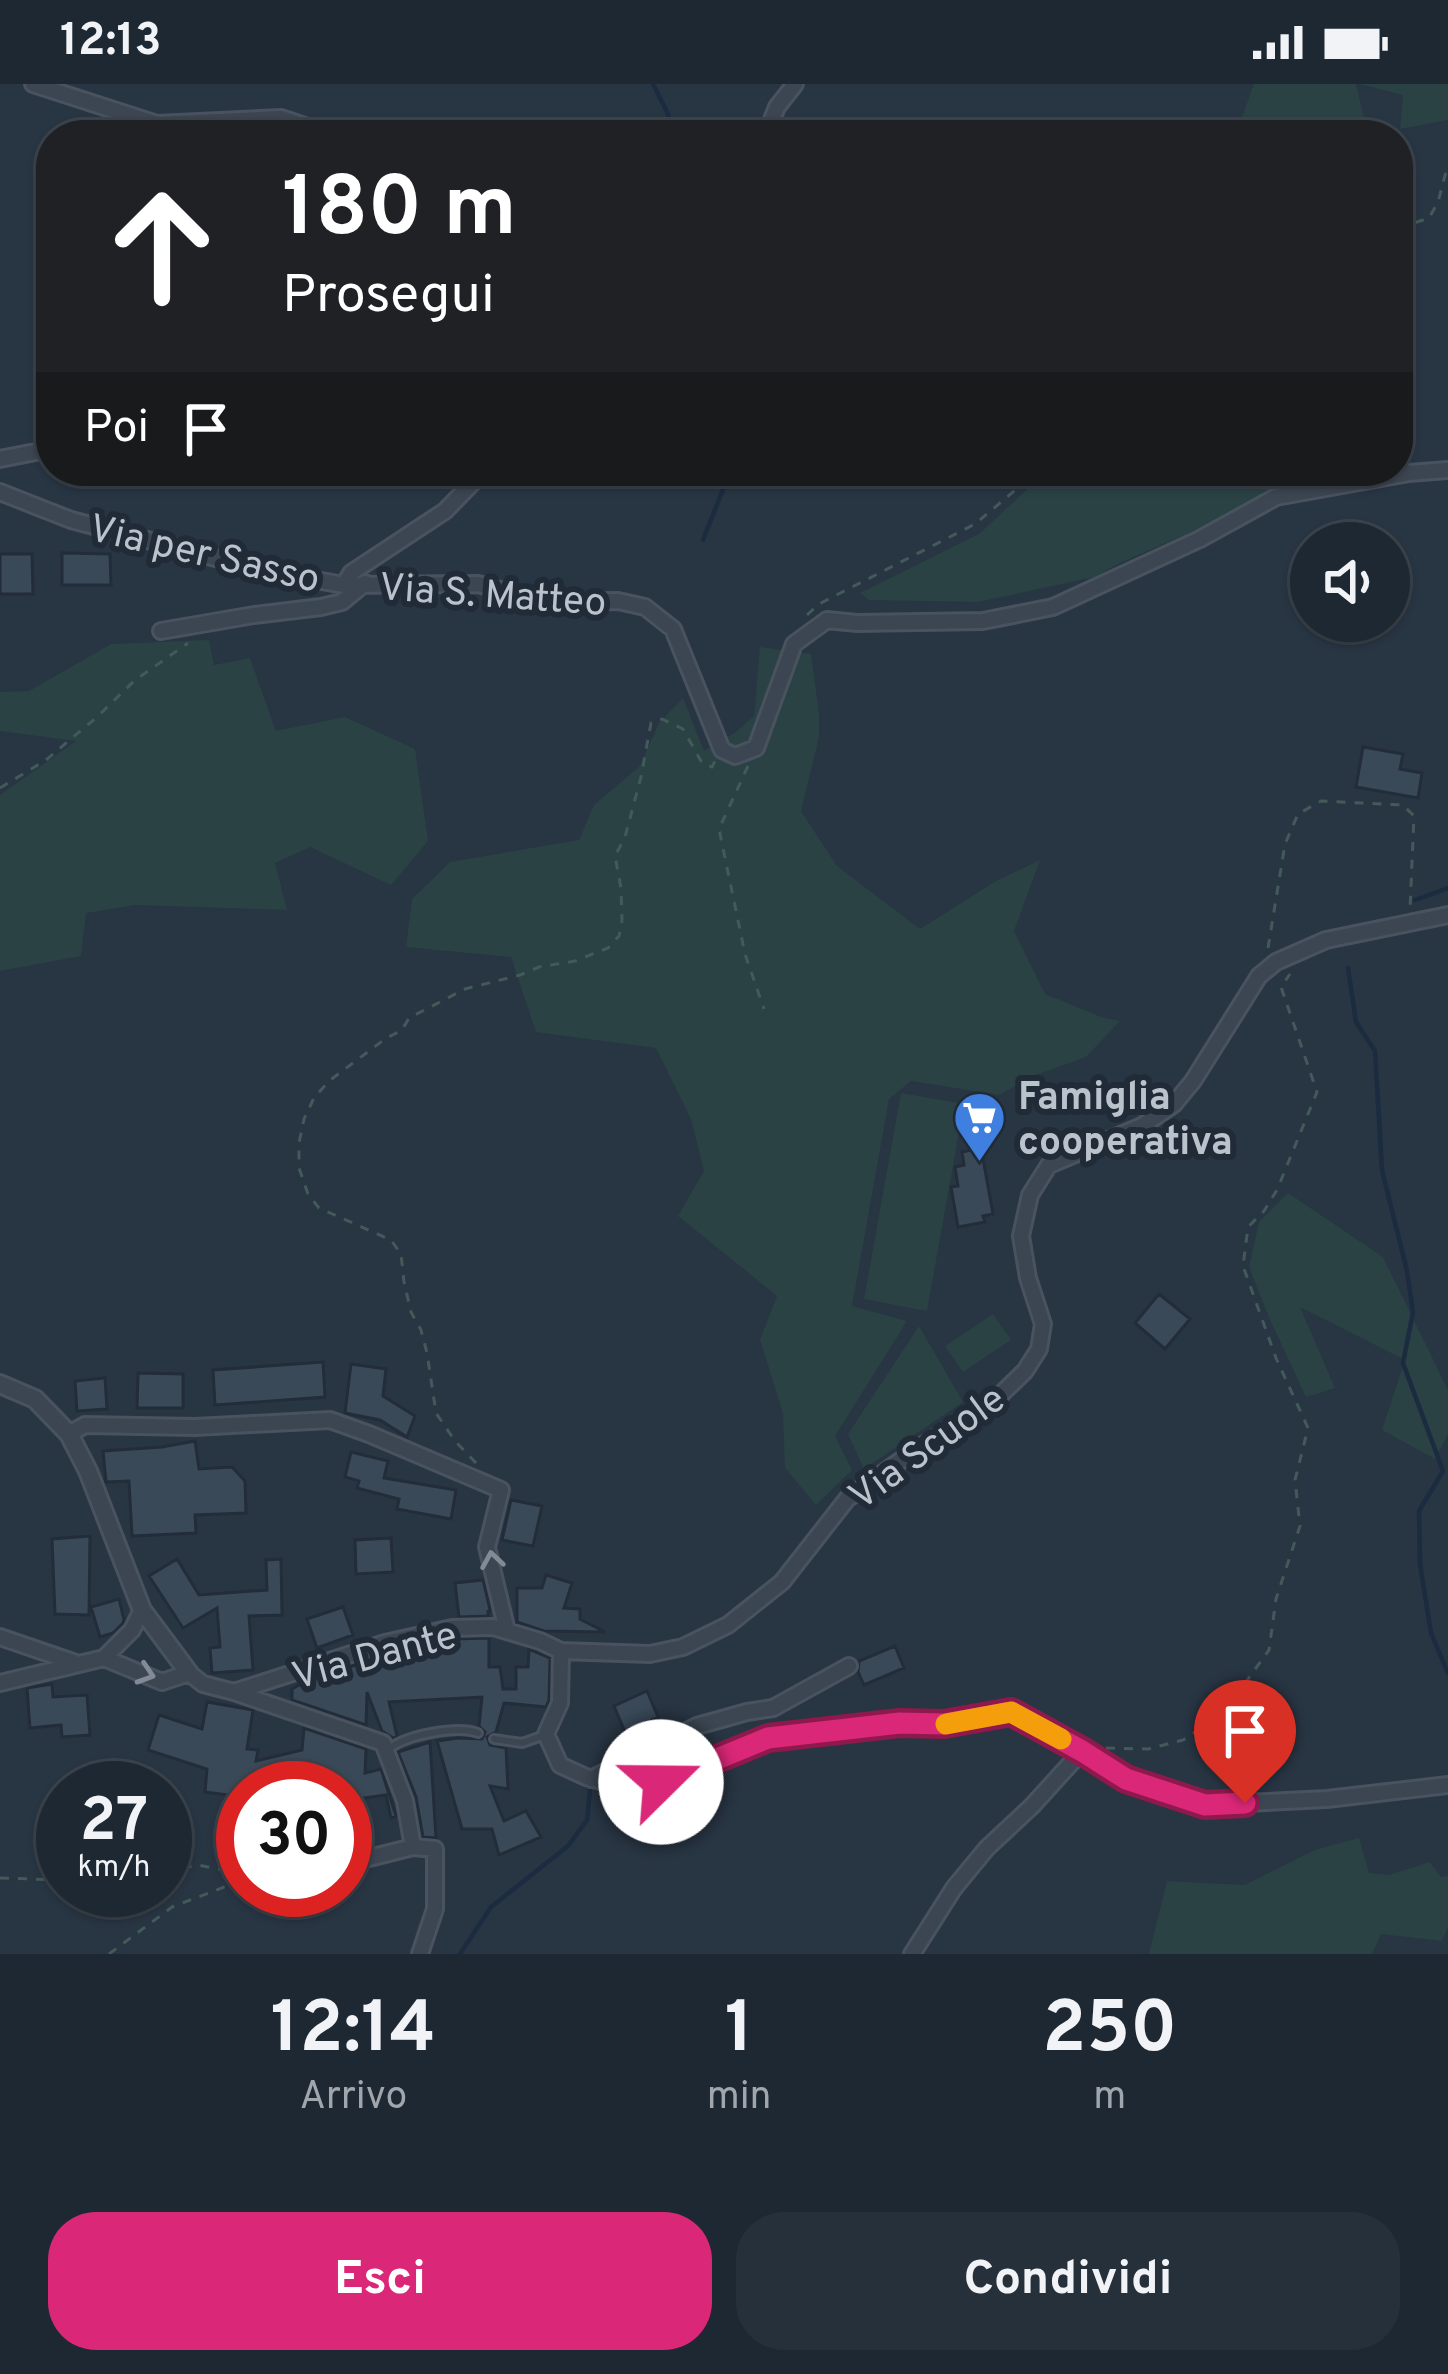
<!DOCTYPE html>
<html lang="it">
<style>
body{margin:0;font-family:Overpass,sans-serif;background:#26303a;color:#f1f3f6;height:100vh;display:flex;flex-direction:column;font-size:45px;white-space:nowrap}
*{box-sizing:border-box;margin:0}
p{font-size:39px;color:#a1a6ac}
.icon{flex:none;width:66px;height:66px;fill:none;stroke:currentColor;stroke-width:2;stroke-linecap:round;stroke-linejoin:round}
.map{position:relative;height:1870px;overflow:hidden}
.drawer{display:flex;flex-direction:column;background:#1e2832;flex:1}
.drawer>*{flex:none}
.banner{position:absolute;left:36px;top:36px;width:1377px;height:366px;border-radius:48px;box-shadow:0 3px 9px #0004,0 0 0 3px #3c444d;background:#202124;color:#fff;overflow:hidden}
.fabs{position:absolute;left:1290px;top:438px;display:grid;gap:24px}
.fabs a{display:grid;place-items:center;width:120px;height:120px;border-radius:50%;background:#1e2832;box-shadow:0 3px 9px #0004,0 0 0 3px #3c444d;font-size:60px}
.speed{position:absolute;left:36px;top:1677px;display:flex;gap:24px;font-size:60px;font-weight:700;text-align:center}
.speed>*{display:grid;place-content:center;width:156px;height:156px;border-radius:50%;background:#1e2832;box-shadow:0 3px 9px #0004,0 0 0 3px #3c444d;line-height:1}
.speed small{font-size:30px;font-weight:400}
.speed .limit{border:18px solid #d22;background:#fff;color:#111}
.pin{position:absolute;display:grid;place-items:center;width:102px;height:102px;color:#fff;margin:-123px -51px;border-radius:50% 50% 50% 0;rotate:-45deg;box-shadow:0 0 12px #0007}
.pin .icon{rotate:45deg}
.me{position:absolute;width:132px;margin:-66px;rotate:68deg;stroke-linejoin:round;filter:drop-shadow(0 0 9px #0008)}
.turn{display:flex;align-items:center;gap:42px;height:252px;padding:0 48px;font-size:54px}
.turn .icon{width:156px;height:156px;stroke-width:2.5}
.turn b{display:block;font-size:84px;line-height:102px}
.then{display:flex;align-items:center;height:114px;padding:0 48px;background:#0003;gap:24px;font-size:45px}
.eta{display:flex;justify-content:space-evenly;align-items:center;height:204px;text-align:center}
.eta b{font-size:72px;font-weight:700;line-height:84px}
.cta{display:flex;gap:24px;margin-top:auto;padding:24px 48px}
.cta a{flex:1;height:138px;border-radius:48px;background:#db2777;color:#fff;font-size:48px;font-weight:700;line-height:138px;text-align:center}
.cta a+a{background:#26303a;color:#f1f3f6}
.status{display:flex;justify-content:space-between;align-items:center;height:84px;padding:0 60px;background:#1e2832;direction:ltr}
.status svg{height:33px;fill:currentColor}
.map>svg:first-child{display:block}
.green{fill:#2a4244}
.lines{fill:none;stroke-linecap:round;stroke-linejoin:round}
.stream{stroke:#1b2c41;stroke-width:4.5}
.building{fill:#3a4958;stroke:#232d3a;stroke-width:3}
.service-casing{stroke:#49525f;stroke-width:12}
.minor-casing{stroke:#49525f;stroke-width:20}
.tertiary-casing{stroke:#49525f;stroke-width:22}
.path{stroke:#435a5b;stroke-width:3;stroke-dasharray:9 9;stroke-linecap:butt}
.service{stroke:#3c4652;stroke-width:6}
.minor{stroke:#3c4652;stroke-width:14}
.tertiary{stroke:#3c4652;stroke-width:16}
.oneway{stroke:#818a95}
.route-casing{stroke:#8e194d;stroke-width:30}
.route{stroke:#db2777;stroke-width:21}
.slow{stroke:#f59e0b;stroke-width:21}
.labels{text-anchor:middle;stroke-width:12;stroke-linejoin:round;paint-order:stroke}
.street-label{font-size:39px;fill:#bac2cc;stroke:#212b38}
.poi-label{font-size:39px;font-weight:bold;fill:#bac2cc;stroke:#212b38;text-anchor:start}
</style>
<div class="status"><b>12:13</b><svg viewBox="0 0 49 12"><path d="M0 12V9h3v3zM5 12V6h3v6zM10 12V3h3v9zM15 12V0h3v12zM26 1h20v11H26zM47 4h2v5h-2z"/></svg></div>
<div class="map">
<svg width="1448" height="1870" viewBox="0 0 1448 1870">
<rect width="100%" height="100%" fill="#283543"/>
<path class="green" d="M1254,0H1356L1368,51H1246L1242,33Z
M1360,0H1448V36L1400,45L1403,11Z
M1047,387H1319L1320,392L1120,479L1094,493L978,518L869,516L860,509L979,450Z
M209,556L214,581L250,574L276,647L345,633L415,665L428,757L391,801L310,763L275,779L287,826L135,821L86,829L81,872L0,887V711L76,657L0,647V608L29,607L111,560Z
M760,563L811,570L819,629V653L801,727L837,782L920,845L996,797L1040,776L1014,847L1045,910L1101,933L1120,937L1086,973L1030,993L1000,1011L911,997L889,1015L852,1222L907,1237L835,1352L852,1386L816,1421L785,1384L783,1329L760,1256L777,1212L678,1132L704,1087L691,1035L656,964L536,948L511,873L406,863L412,815L450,778L579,756L594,721L640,682L659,639L683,614L704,667L736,648L754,632Z
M901,1009L964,1020L927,1227L864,1215Z
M1288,1109L1383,1173L1448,1306V1350L1435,1375L1382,1346L1405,1276L1300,1223L1335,1304L1306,1313L1271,1238L1249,1183L1259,1138Z
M993,1230L1011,1256L963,1288L945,1262Z
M919,1242L963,1318L864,1385L848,1350Z
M1359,1754L1369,1789L1389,1791L1430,1778L1441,1793L1448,1792V1843L1442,1857L1381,1850L1372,1870H1149L1167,1797L1245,1801L1315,1766Z"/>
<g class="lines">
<path class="stream" d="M653,0L668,30L670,51
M703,456L724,403L719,387
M1415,816L1448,804
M1348,884L1356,938L1375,967L1382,1086L1407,1187L1413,1228L1403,1279L1443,1387L1419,1427L1420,1480L1431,1549L1448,1589
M460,1870L491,1823L568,1762L587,1736L590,1706"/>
</g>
<path class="building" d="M62,469L110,470L111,501H62Z
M0,470H32L33,510H0Z
M1363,663L1403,670L1400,685L1422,689L1418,714L1356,703Z
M981,1064L993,1130L983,1132L985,1138L958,1143L951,1103L958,1102L955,1083L964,1081L962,1068Z
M1159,1210L1190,1235L1165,1265L1135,1239Z
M323,1278L325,1313L215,1321L213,1286Z
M351,1280L386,1285L383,1312L415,1332L407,1353L380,1336L345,1329Z
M138,1289L183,1290V1324H137Z
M105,1294L107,1325L77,1327L75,1297Z
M195,1357L199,1385L232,1383L245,1397L246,1429L195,1431L196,1449L132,1452L129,1397L106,1398L103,1367L162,1363Z
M351,1368L388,1377L384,1394L456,1406L451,1435L397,1425L399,1415L357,1404L359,1397L345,1393Z
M511,1416L542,1422L533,1462L502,1456Z
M90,1452L89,1531L55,1530L52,1455Z
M391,1454L393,1488L356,1490L355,1456Z
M177,1475L199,1511L267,1506L266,1476L281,1475L282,1531L249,1532L253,1586L212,1589L210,1564L220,1563L217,1524L183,1544L149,1492Z
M546,1491L572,1499L564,1524L580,1525V1535L605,1548L544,1547L517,1538V1504H542Z
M483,1496L490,1526L488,1527V1532L459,1533L455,1499Z
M119,1515L124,1536L123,1539L113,1549L100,1553L91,1523Z
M343,1523L353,1551L317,1564L307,1535Z
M489,1554V1583H500L503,1605H516V1583H528L529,1565L550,1574L549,1616L546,1623L504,1619L496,1648L487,1653L490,1661L506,1664L508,1705L490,1702L504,1737L526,1727L541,1753L499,1771L492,1745H462L437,1657L458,1654L482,1655L485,1648L479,1642L482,1613L389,1618L397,1652L393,1654L382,1647L367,1608L366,1641L292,1616V1605L306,1597L371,1576L419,1568L422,1562L453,1555Z
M895,1562L904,1584L864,1601L858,1588L859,1577Z
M52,1600L53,1613L87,1611L90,1651L62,1653L61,1641L30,1644L27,1604Z
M647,1607L658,1633L625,1648L614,1622Z
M207,1618L253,1626L247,1665L258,1666L256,1677L302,1666L304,1644L366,1665L365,1689L381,1685L396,1732L391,1734L386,1711L350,1716L347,1704H285V1701L254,1699V1704H243V1713L205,1708L207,1685L148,1666L159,1631L202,1645Z
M430,1658L436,1754L423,1753L416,1713L398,1668Z"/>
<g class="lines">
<defs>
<path id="service" d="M494,1655L522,1659L542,1652
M389,1665C406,1651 458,1641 478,1649"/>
<path id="minor" d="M33,0L157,40L281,34L332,51
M766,51L777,23L795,0
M0,375L51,365
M0,408L71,436L265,487L344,501L478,500L544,518L618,517L645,523L673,545L722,666L735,672L756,664L794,560L827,536L857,539L983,537L1053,523L1200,455L1276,413L1409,389L1448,386
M344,501L351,489L445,427L484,387
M161,547L254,531L321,523L342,518L365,499
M69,1350L85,1341L195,1343L330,1336L369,1350L501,1406L487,1463L507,1547
M0,1553L76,1579
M561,1567L560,1619L546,1650L560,1681L586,1693L620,1702L661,1698L768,1654L900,1639L944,1640L1011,1629L1082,1667L1127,1695L1205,1721L1327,1715L1448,1701
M104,1574L132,1546L142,1526
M0,1599L104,1574L162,1598L189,1589L203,1600L234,1608L385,1559L452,1544L493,1543L540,1557L561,1567L650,1570L683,1563L728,1541L782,1498L847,1415L921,1362L989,1322L1025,1287L1039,1265L1043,1240L1028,1194L1021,1152L1030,1111L1049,1081L1142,1042L1174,1020L1193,997L1259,892L1276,878L1326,856L1448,831
M234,1608L383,1659L405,1717L413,1763L345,1780
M591,1695L697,1642L747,1628L773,1624L849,1582
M413,1763L435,1765V1825L420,1870
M912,1870L954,1804L987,1764L1032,1722L1082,1667"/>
<path id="tertiary" d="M0,1300L35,1315L69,1350L88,1387L142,1526L189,1589"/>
</defs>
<use href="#service" class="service-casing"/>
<use href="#minor" class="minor-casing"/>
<use href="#tertiary" class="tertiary-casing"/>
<path class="path" d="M1398,144L1429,134L1438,118L1448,80
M807,531L819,520L975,440L1038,387
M748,682L719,745L745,870L764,925
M0,704L46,676L97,633L134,597L188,559
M1268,864L1285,760L1298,730L1321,717L1403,721L1414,732L1410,825
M476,1379L455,1357L436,1329L427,1269L421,1246L411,1228L404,1198L401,1170L391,1156L319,1124L308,1110L299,1084V1059L304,1035L314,1014L329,997L385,955L402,946L409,934L465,905L520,891L539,883L575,877L608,864L619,852L622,837L621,804L615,772L625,753L641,693L651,639L662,635L683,645L702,679L712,683L715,677
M1106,1664L1148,1665L1183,1656L1204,1642L1243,1602L1269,1566L1276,1515L1300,1442L1295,1396L1308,1344L1276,1274L1243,1182L1248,1143L1264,1127L1277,1106L1317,1008L1281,903L1290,890
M165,1787L198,1781L243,1790
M0,1794L63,1796
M109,1870L172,1823L243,1796"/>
<use href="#service" class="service"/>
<use href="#minor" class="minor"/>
<use href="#tertiary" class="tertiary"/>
</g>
<defs><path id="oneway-chevron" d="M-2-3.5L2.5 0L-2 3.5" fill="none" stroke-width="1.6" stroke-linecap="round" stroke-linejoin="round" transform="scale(3)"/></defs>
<g class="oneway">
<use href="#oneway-chevron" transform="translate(492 1476) rotate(-99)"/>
<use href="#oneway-chevron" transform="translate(146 1590) rotate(18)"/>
</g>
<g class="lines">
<defs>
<path id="route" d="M661,1698L768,1654L900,1639L944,1640L1011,1628L1082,1667L1126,1695L1205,1721L1245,1719"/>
</defs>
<use href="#route" class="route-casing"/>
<use href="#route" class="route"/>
<path class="slow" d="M946,1640L1011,1628L1061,1655"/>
</g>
<defs>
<symbol id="supermarket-pin" viewBox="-11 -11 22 30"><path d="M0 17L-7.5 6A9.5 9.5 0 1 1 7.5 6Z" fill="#3f7fe0" stroke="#212b38"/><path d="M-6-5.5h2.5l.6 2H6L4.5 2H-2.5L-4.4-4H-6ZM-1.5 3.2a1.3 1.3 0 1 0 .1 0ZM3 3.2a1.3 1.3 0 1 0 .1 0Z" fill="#fff"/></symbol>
</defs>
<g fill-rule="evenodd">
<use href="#supermarket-pin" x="950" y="1004" width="59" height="81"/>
</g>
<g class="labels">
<g class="street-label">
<text transform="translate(205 468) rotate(13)" y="14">Via per Sasso</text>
<text transform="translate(493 509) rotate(4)" y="14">Via S. Matteo</text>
<text transform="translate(926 1362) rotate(-36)" y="14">Via Scuole</text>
<text transform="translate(374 1570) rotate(-15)" y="14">Via Dante</text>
</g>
<g class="poi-label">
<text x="1018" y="1025">Famiglia<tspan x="1018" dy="45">cooperativa</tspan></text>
</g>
</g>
</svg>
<div class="fabs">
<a><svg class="icon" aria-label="sound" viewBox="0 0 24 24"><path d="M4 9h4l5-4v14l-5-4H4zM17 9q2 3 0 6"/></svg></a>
</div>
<div class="speed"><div>27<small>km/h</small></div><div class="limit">30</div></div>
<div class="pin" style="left:1245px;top:1719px;background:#d93025"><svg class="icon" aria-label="arrive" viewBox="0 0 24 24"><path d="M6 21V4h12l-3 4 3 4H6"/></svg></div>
<svg class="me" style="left:661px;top:1698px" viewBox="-20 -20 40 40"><circle r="19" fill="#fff"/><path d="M0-13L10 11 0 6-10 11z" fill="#db2777"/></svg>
<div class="banner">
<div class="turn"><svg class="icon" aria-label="ahead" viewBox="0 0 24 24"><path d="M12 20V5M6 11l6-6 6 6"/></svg><div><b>180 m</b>Prosegui</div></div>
<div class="then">Poi<svg class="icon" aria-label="arrive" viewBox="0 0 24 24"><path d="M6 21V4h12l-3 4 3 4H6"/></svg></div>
</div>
</div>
<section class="drawer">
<div class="eta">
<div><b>12:14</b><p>Arrivo</p></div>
<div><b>1</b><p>min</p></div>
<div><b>250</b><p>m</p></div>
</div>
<div class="cta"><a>Esci</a><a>Condividi</a></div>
</section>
